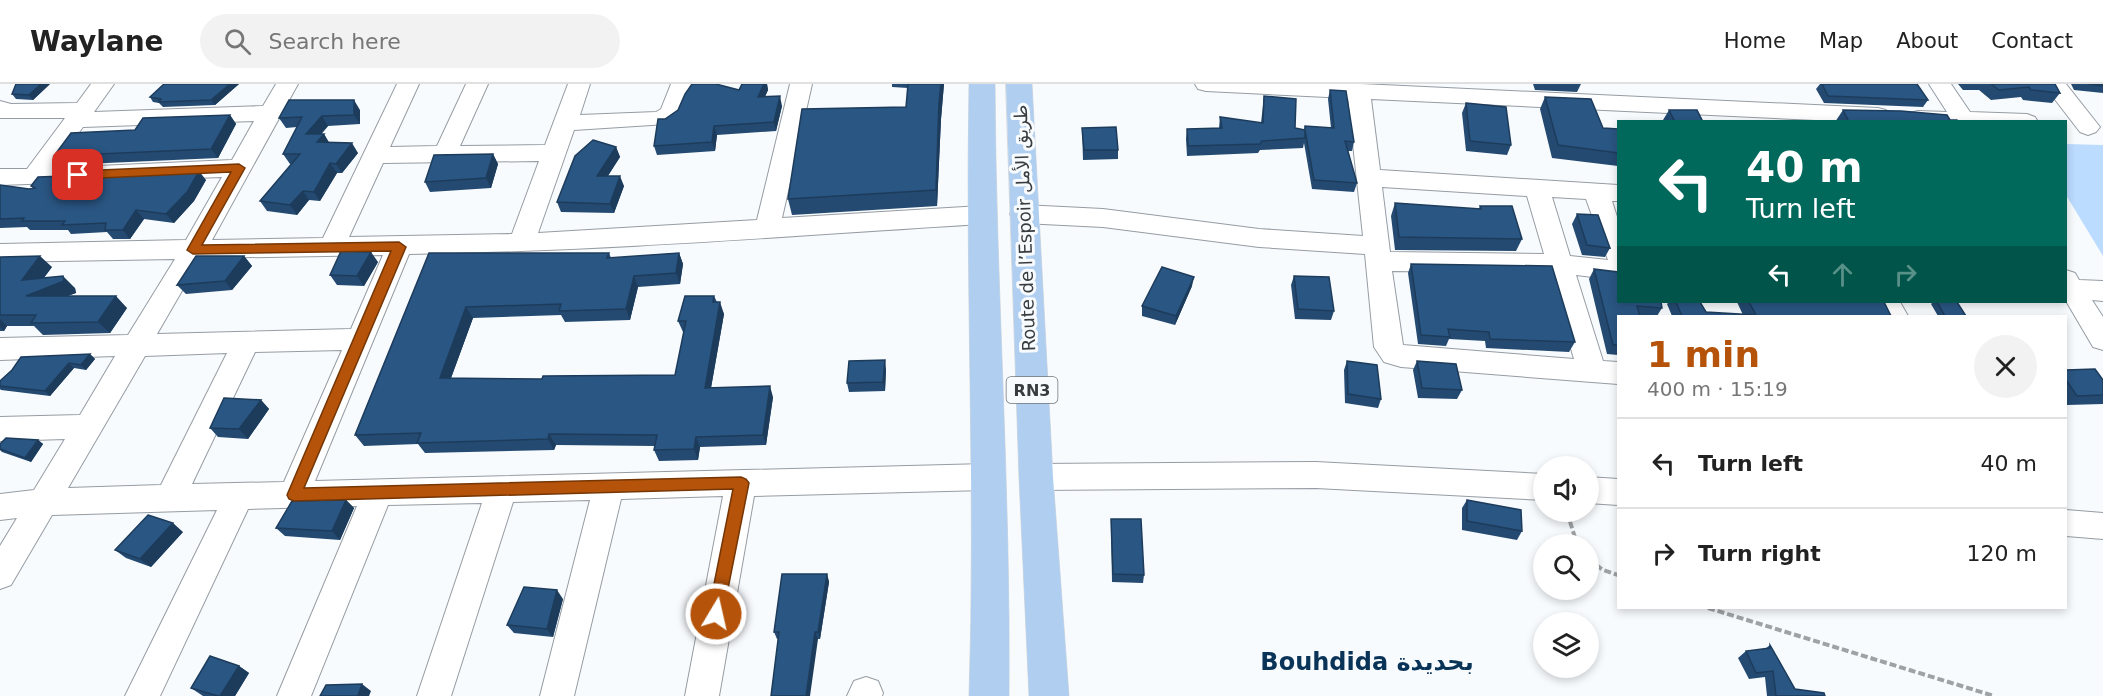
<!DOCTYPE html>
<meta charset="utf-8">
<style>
body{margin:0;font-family:"DejaVu Sans",Cairo,sans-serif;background:#f2f2f2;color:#222;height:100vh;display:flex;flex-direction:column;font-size:22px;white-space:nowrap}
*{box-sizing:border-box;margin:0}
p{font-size:20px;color:#767676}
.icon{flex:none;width:33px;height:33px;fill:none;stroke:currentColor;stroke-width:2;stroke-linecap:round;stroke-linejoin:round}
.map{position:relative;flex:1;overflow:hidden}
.drawer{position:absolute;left:1617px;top:231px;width:450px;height:294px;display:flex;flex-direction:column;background:#fff;border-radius:0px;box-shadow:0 3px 9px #0003}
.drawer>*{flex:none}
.hud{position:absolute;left:1617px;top:36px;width:450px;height:183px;border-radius:0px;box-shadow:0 3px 9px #0003;background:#00695c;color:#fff;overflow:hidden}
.controls{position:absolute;left:1533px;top:372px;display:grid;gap:12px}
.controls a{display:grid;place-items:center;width:66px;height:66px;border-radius:50%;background:#fff;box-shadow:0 3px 9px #0003;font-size:30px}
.pin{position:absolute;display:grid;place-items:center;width:51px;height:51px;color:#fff;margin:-26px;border-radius:12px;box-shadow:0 3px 9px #0006}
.me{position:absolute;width:66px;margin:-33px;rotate:9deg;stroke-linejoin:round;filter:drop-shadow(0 0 4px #0008)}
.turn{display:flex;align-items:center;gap:21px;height:126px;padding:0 30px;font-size:27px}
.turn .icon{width:78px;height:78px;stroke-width:2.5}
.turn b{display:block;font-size:42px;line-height:51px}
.lanes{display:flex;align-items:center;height:57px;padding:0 30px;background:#0003;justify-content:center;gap:30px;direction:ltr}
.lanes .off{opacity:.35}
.round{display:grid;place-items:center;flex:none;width:63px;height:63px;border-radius:32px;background:#f2f2f2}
.head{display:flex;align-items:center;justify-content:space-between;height:102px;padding:0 30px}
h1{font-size:36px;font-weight:700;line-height:45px;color:#b45309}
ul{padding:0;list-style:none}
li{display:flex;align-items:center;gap:18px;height:90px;padding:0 30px;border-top:2px solid #e0e0e0}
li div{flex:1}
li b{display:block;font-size:22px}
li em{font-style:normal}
header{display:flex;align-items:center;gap:36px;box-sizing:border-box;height:84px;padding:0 30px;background:#fff;border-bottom:2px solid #e0e0e0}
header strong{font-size:28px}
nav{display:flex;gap:33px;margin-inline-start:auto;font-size:21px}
.search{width:420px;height:54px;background:#f2f2f2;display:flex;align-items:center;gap:15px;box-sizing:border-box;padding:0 21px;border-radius:33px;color:#767676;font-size:22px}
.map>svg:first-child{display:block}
.green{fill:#bbdbff}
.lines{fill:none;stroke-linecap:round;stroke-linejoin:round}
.minor-casing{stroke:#959ca3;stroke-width:2}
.trunk-casing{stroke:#d7d8d9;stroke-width:1}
.path{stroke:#9fa2a5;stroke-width:4;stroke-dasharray:7 3;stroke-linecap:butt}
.minor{fill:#fff;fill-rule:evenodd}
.trunk{fill:#b0cff0;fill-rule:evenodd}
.wall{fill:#244a71}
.shaded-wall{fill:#1d3c5c}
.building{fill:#2a5683;stroke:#1d3c5c;stroke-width:1.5}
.route{fill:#b45309;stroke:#753606;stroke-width:1.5}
.labels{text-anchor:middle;stroke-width:6;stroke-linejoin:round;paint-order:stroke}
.shield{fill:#f8fbfe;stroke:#727578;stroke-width:1.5}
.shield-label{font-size:16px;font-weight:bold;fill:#393c3f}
.street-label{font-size:18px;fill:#393c3f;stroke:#f8fbfe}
.district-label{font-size:24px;font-weight:bold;fill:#0a3358;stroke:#f8fbfe}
</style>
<header>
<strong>Waylane</strong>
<div class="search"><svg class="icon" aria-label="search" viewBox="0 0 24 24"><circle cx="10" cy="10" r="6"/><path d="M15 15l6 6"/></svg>Search here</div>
<nav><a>Home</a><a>Map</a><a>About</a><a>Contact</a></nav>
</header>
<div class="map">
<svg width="2103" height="612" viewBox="0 0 2103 612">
<rect width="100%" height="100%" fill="#f8fbfe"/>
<path class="green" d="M2066,60L2103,61V172L2066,111Z"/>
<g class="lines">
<defs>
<path id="minor" d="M91,0H114L94,28L263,22L276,0H298L212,156L323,154L397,0H419L390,63L437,62L466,0H488L460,62L545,61L568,0H590L580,31L656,28L661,25L671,0H693L679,35L667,40L574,46L538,149L757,136L790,0H812L782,134L981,122L990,125L994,131L990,137L981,140C790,152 600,167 409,170L315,397L986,380L997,384L1001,393L997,402L986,406L754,412L719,612H685L723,412L621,415L574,612H540L590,416L513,418L451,612H417L482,419L388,421L311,612H277L357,422L248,425L160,612H125L217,426L52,431L11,501L0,505V462L17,434L0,436V410L34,406L65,355L0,357V333L80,331L115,272L0,276V254L128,251L175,175L0,178V160L186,156L222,93L0,101V85H27L65,34H0V17L11,20L77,19ZM254,37L232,76L53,84L83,43ZM539,77L512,150L349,153L383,79ZM383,171L351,245L157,250L201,174ZM342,266L284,398L192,400L255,268ZM227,269L161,401L68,404L145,272Z
M1195,0H1361L1878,24L1886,26L1890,31L1886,36L1858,38L1371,15L1380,86L1618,101V117H1612L1618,136V196L1576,191L1603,277L1618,278V300L1401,283L1384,278L1374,263L1365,170L1259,163L1103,143L1023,139L1014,136L1010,130L1014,124L1023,121L1103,125L1259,145L1363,152L1348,14L1206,7L1198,5ZM1382,103L1527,112L1544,170L1390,168ZM1552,113L1586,115L1608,176L1570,172ZM1392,187L1549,189L1574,275L1403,261Z
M1929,0H1951L1970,28L2027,30L2035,33L2038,38H1909L1906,34L1910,29L1918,27L1947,28Z
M2043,0H2066L2100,43L2096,48L2088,51L2080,48Z
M2066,186L2075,189L2079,196L2103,197V217L2092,216L2103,233V266L2093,263L2066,217Z
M1874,218H1900L1908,232H1881Z
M1316,378L1544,390V416L1316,404L1036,406L1025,402L1021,393L1025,384L1036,380Z
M1588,393L1618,395V421L1588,419Z
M2066,426L2103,429V455L2066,452Z
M866,593L878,597L883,609L882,612H847L854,597Z"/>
<path id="trunk" d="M969,0H995C996,204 1011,408 1009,612H969C976,408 965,204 969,0Z
M1006,0H1032L1053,393L1069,612H1029L1019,393Z"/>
</defs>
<use href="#minor" class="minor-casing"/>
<use href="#trunk" class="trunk-casing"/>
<path class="path" d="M1567,428L1577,460
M1588,475L1603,486L1618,491
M1708,524L1994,612"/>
<use href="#minor" class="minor"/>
<use href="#trunk" class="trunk"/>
</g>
<path class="wall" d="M50,0L33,16L16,15L12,10Z
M164,0H239L215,21L163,23L159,19L153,18L150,13Z
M742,0H767L768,6L765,13L782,22L776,47L717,51L715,67L657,71L654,62L665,35L739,6Z
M892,0H944L941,35L937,122L792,131L788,115L906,23L908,4L892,3Z
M1533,0H1581L1577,8L1535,6Z
M1820,0H1917L1928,16L1923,23L1824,19L1816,5Z
M1958,0H2055L2060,9L2052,19L2023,16L2021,13L1991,16L1979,6H1963Z
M2071,0H2103V9L2074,6Z
M1330,6L1354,58L1352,67H1348L1357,99L1354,108L1312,105L1304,59L1303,64L1260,66L1258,69L1187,72L1186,55L1187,45L1219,44L1220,33L1261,39L1264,12L1295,44L1304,46L1305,42L1331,44L1328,15Z
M1545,13L1603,44L1618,45V82L1552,74L1540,25Z
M1466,19L1511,61L1507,71L1466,67L1462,29Z
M360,26V40L328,42L321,50H324L329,59L358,69L342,89H337L320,117L309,116L297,131L267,127L260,117L292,80H290L283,70L297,43L286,44L279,34Z
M1669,26L1703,38H1664L1663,36Z
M1843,26L1950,36L1958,38H1835Z
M230,31L236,40L218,74L62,81L54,72L135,46Z
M1082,44L1118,66V75L1083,76Z
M616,63L620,73L608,92L624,102L614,129L561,128L557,118Z
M493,70L498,80L491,104L430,108L425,98Z
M206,96L194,117L174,139L144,135L130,155H113L107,148L71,150L68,146H30L27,143L0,144V101L29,105L33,104L31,102Z
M1395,119L1479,125L1480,122L1522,155L1516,167L1395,166L1391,132Z
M1577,130L1610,164L1605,173L1582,171L1572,140Z
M429,169H609L611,174L679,169L683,180L680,200L638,203L630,236L565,238L561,231L473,234L451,294L542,295L675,291L684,248H683L678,237L714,212L717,218L724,230L711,304L773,313L766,361L700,363L698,376L659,377L654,366L655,362L556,361L554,366L425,369L418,360L364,362L355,351Z
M244,172L252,182L232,206L186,210L177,201Z
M0,173L52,183L44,194L75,204L76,209L67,212L127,224L110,249L43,251L34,242H7L4,247H0Z
M378,178L364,202L337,201L330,191Z
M1411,180L1575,258L1569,268L1486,264L1485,257L1449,255L1446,262L1418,260L1408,189Z
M1594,185L1662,224L1657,232H1618V271L1607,270L1589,195Z
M1294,192L1334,227L1331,236L1295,235L1291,201Z
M1192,202L1175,241L1142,232V222Z
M1669,218H1700L1706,228L1743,231L1737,218H1884L1891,232H1672L1667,220Z
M1933,218H1957L1966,232H1938L1931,220Z
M90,270L95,275L86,286L74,284L50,312L1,306L0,305V302Z
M1347,277L1381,315L1378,324L1345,319L1344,286Z
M1417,277L1462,306L1457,315L1418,314L1413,286Z
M886,285L885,307L849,308L847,299Z
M2066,286L2103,296V320L2067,321L2066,319Z
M261,316L269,325L248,355L218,353L210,344Z
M38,356L43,360L31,378L2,368L0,366V360Z
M346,416L354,424L340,456L285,452L276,444Z
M1467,416L1522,447L1517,456L1462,446V424Z
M1111,435L1144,491L1143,499L1112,498L1111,444Z
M183,448L151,483L126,474L115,466Z
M827,490L829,498L820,555H777L774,548Z
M563,515L553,553L514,549L507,541Z
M1770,561L1795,605L1825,612H1767L1765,593L1749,595L1738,574L1746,567L1765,565Z
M239,582L249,589L235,612H203L191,604Z"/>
<path class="shaded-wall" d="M41,0H50L33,16L29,11Z
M230,0H239L215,21L211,16Z
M764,0H767L768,6L760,23L758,13Z
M941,0H944L941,35L937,122L936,106L939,18Z
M780,12L782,22L776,47L774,38Z
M354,16L360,26V40L354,31Z
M230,31L236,40L218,74L211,65Z
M322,32L328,42L313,60L306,50Z
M714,42L717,51L715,67L712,58Z
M324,50L330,60L317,58Z
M352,59L358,69L342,89L336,80Z
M616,63L620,73L601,102L597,92Z
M493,70L498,80L491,104L486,94Z
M330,79L337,89L320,117L314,108Z
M199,87L206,96L194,117L174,139L166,130Z
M620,92L624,102L614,129L610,120Z
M303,107L309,116L297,131L290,121Z
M136,126L144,135L130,155L123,146Z
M371,168L378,178L364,202L357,192Z
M679,169L683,180L680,200L676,189Z
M40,172L52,183L33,207L22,196Z
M244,172L252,182L232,206L225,197Z
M63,192L75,204L76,209L38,223L26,212Z
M634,192L638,203L630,236L626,225Z
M1194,193L1192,202L1175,241L1176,232Z
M116,212L127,224L110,249L98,238Z
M720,218L724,230L709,315L705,304Z
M466,223L473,234L447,305L440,294Z
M0,235L7,242L4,247L0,243Z
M90,270L95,275L86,286L81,281Z
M885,276L886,285L885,307L883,298Z
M69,279L74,284L50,312L45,307Z
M770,302L773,313L766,361L763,351Z
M261,316L269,325L248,355L239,345Z
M549,350L556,361L554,366L548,355Z
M696,353L700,363L698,376L694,365Z
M38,356L43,360L31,378L25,374Z
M346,416L354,424L340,456L332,447Z
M173,439L183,448L151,483L140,475Z
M827,490L829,498L820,555L818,548Z
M557,506L563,515L553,553L547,545Z
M815,548L818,555L810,612H806Z
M239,582L249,589L235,612H220Z
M362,600L371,607L369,612H358Z"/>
<path class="building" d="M16,0H41L29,11L12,10Z
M164,0H230L211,16L159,18L161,15L150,13Z
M692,0H716L739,6L742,0H764L758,13L780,12L774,38L714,42L712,58L654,62L658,35H665L678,26L685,10Z
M908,0H941L939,18L936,106L788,115L802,25L906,23Z
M1822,0H1917L1928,16L1828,12Z
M1991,0H2055L2060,9L2031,6L2029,3L1999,6Z
M2089,0H2103V2Z
M1330,6L1346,7L1354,58L1345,57L1357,99L1314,96L1305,46V54L1262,57L1260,60L1188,62L1187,45L1222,44L1220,33L1263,39L1264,12L1296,15L1295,44L1305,46V42L1334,44Z
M1545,13L1591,15L1603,44L1618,45V69L1558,61Z
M289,16H354V31L322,32L306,50H324L317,58L352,59L336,80L330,79L314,108L303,107L290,121L260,117L300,70H283L302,33L279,34Z
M1466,19L1506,23L1511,61L1470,57Z
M1669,26H1697L1703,38H1675Z
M1843,26L1901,27L1947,31L1950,36H1957L1958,38H1849Z
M230,31L211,65L54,72L71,49L135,46L143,34Z
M1116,43L1118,66H1084L1082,44Z
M593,56L616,63L597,92H620L610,120L557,118L575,72Z
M493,70L486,94L425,98L434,71Z
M199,87L187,108L166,130L136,126L123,146H105L106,139L62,141L65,137H22L24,134L0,135V101L29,105L35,104L31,102L38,93Z
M1395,119L1481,125L1480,122H1512L1522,155L1399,153Z
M1577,130L1598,131L1610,164L1587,161Z
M341,167L371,168L357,192L330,191Z
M429,169H609L607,174L679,169L676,189L634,192L626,225L559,227L561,220L466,223L440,294L542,295L543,292L675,291L686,237H678L685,212H714L713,218H720L705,304L770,302L763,351L696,353L694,365L654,366L657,351L549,350L548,355L417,359L421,349L355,351Z
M40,172L22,196L63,192L64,197L26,212H116L98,238L31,239L36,231H0V173Z
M196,172H244L225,197L177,201Z
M1411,180L1552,182L1575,258L1490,255L1489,248L1448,245L1450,253L1421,251Z
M1162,183L1194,193L1176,232L1142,222Z
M1594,185L1618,188V218H1661L1662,224L1637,222L1640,232H1618V261H1613Z
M1294,192L1329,193L1334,227L1298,225Z
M1676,218H1700L1706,228L1756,231L1749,218H1884L1891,232H1682Z
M1937,218H1957L1966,232H1945Z
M90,270L81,281L69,279L45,307L0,302V297L12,286L21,273Z
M885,276L883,298L847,299L849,277Z
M1347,277L1377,281L1381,315L1348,310Z
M1417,277L1456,280L1462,306L1422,304Z
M2095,285L2103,296V311L2077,312L2066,296V286Z
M224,314L261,316L239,345L210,344Z
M6,354L38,356L25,374L0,365V360Z
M346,416L332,447L276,444L292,417Z
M1467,416L1521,426L1522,447L1467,437Z
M148,431L173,439L140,475L115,466Z
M1111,435H1141L1144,491L1113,490Z
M782,490H827L818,548H815L806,612H771L779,548H774Z
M524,503L557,506L547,545L507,541Z
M1770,561L1795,605L1824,609L1825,612H1776L1773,587L1756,589L1746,567L1770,564Z
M210,572L239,582L220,612H218L191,604Z
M362,600L358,612H320L326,601Z"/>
<path class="route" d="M239,80L245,84L202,161L399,158L406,163L304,404L741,393L746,395L749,399L722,535L716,537L710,535L708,530L733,405L294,417L289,415L287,411L391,167L193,170L187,166L231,88L78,95L72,91L78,87Z"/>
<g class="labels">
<rect class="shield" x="1006.5" y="293" width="51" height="26" rx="4.5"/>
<g class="shield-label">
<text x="1032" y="312">RN3</text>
</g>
<g class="street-label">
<text transform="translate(1025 144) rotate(-92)" y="6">Route de l’Espoir طريق الأمل</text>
</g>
<g class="district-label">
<text x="1367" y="586">Bouhdida بحديدة</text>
</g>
</g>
</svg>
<div class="controls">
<a><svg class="icon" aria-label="sound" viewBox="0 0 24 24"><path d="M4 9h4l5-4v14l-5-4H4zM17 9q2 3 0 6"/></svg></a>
<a><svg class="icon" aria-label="search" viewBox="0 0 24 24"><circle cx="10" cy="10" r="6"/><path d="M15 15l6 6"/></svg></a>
<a><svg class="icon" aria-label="layers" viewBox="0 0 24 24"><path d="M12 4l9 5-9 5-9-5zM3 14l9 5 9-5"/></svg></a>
</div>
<div class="pin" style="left:78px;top:91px;background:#d93025"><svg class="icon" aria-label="arrive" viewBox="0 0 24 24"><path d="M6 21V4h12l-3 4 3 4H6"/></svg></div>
<svg class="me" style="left:716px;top:530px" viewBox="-20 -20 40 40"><circle r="17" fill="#b45309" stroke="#fff" stroke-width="3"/><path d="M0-11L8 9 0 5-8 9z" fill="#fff"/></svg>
<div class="hud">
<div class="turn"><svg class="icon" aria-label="left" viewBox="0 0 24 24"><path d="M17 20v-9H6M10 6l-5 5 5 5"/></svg><div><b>40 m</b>Turn left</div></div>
<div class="lanes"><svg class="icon" aria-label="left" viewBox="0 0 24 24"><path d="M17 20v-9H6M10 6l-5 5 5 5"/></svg><svg class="icon off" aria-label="ahead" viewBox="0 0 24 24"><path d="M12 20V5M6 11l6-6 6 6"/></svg><svg class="icon off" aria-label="right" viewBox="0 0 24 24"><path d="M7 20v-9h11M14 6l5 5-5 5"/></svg></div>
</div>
<section class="drawer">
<div class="head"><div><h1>1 min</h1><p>400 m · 15:19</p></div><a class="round"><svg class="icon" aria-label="close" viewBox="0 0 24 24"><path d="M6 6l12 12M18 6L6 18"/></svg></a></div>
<ul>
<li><svg class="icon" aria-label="left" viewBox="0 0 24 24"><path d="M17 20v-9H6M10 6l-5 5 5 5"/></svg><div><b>Turn left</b></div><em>40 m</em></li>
<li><svg class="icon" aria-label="right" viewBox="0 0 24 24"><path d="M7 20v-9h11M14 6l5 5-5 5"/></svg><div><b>Turn right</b></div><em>120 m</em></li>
</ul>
</section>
</div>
